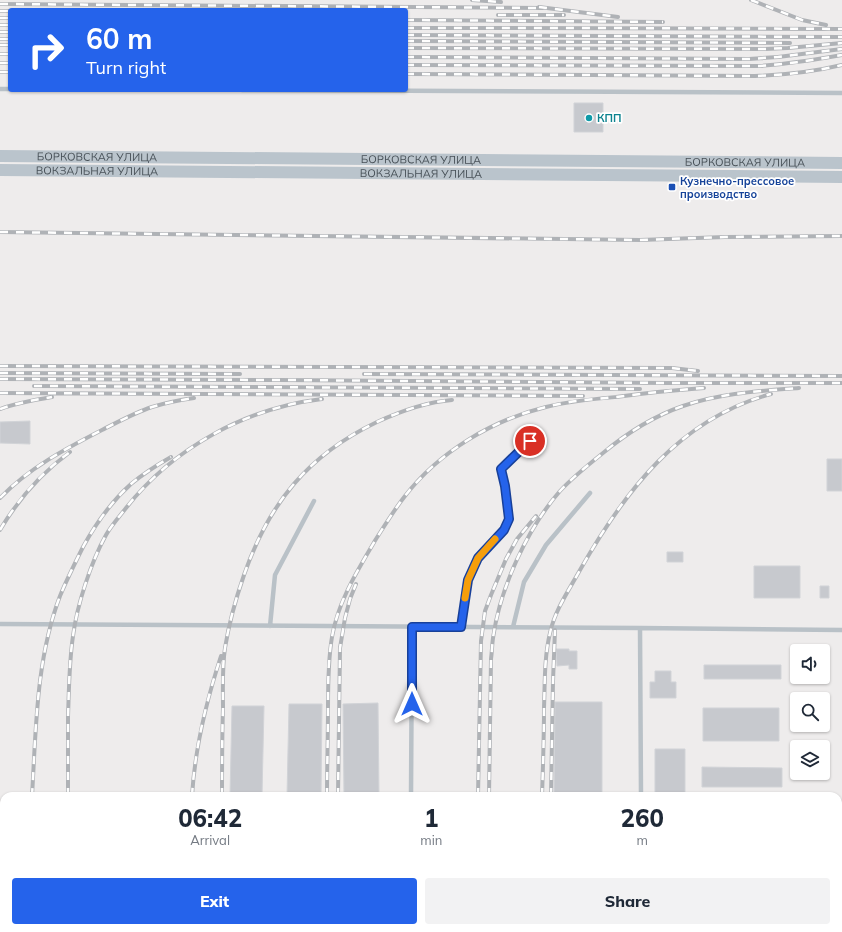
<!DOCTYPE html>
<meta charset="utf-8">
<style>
body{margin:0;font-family:Mulish,sans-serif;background:#f2f2f3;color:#1f2937;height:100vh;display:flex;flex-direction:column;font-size:15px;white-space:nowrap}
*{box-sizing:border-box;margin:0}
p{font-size:13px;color:#747a83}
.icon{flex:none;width:22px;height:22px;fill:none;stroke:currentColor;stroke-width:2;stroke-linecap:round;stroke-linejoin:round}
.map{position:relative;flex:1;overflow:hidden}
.side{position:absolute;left:0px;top:792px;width:842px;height:140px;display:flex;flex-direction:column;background:#fff;border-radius:12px 12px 0 0;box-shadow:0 1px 3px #0004}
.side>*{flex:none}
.hud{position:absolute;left:8px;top:8px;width:400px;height:84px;border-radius:4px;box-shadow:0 1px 3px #0004;background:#2563eb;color:#fff;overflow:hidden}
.tools{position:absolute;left:790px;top:644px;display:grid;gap:8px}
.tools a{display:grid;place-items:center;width:40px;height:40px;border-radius:4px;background:#fff;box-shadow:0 1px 3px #0004;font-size:20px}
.pin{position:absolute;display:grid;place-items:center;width:34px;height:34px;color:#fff;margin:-17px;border:2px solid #fff;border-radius:50%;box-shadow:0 1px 4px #0007}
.me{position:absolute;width:44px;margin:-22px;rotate:0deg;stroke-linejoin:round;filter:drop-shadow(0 0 3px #0008)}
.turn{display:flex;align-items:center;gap:14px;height:84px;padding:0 12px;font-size:18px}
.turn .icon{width:52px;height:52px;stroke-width:2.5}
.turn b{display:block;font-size:28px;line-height:34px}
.eta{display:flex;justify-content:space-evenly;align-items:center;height:68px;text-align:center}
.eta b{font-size:24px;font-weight:800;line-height:28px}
.primary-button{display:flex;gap:8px;margin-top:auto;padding:8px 12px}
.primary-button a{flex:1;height:46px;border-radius:4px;background:#2563eb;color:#fff;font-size:16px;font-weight:800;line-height:46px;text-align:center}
.primary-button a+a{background:#f2f2f3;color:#1f2937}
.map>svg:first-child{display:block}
.building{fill:#c7c9ce;stroke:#d1d3d7}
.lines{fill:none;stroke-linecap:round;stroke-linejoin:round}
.service{stroke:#b9c1c7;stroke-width:4.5}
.secondary{stroke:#bac4cc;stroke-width:12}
.rail-casing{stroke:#afb2b6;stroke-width:4}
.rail{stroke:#fff;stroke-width:2.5;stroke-dasharray:8;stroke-linecap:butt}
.route-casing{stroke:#184099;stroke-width:10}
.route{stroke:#2563eb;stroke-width:7}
.slow{stroke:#f59e0b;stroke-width:7}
.culture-dot{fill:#0f9aa8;stroke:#fff;stroke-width:1.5}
.transit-dot{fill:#1a4fb4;stroke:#fff;stroke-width:1.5}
.labels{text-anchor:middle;stroke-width:3.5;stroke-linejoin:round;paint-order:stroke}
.culture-label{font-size:11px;font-weight:bold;fill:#0d838f;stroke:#fff;text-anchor:start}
.street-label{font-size:11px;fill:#475057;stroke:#fff}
.transit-label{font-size:11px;font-weight:bold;fill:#164399;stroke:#fff;text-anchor:start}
</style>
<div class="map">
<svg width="842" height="932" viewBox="0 0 842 932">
<rect width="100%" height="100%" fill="#eeecec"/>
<path class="building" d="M574,103H603V132H574Z
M30,421V444L0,443V422Z
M827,459H842V491H827Z
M667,552H683V562H667Z
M754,566H800V598H754Z
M820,586H829V598H820Z
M556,649H569V651H577V669H569V665L557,666Z
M704,665H781V679H704Z
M655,671H671V682H676V698H650V682H655Z
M555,702H602V796H554Z
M378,703L379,796H344L343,704Z
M289,704H322L321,796H287Z
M232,706H264L262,796H230Z
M703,708H779V741H703Z
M655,749H685V796H655Z
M702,767L782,768V787H702Z"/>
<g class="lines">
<path class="service" d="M0,89H10
M242,90L842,93
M0,624L640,628L842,630
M270,626L275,575L314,501
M461,627L468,580L479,557L504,530L509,519L505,486L501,469L530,441
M513,627L524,582L546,545L590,493
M640,628L641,796
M411,796L412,627
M411,932V928
M640,932V928"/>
<g class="secondary">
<path id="s1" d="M0,156L842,163"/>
<path id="s2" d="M0,170L842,177"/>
</g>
<defs>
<path id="rail" d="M472,0L501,2
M751,0L802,20L826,25
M0,4L543,8
M539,7L618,17
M0,11H10
M498,15H564
M0,18H10
M406,20L663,22
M0,25H10
M406,28C551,28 697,28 842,29
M0,32H10
M406,35L842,37
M0,39H10
M406,41L790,43
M0,45H10
M406,48L765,49L788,48L842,43
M0,54H10
M406,57L749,59L778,57L842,49
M0,63H10
M406,65L760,66C788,64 814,60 842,55
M0,72H10
M406,74L755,76C784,75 813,72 842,65
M0,232L640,240L725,237L842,236
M0,366L672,368L698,371
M0,373L240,374
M364,374L842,376
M0,379L280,380L668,383H842
M34,386L640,389
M0,393L583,396
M0,409C17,403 34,400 52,397
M0,498C29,468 65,449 102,430C118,422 134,413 152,407C165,403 180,400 194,398
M0,530C19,498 40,474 70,452
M32,796C36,729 36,659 60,596C67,579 75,563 83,547C95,525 112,501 131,484C143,474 157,465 171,457
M68,796C68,770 68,743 68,717C69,690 69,663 73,636C77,605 91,562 106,535C111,526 119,517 126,508C173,448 246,408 322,399
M192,796C195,747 206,702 221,656
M222,796C222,767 222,738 223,708C223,688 222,668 225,648C229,623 236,598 244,575C269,503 308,455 377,422C401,411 426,402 452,400
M327,796C327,767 328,737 328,708C328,684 328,660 332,637C338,601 358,570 376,539C385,525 394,510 405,496C439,452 492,420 546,407C569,401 593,399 616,397C646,393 675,390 704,388
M338,796L340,648L345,618L350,599L356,584
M478,796L481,641L485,611L491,595L506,559L517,539L536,516
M489,796L491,659C492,652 492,645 493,638C500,588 527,529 560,491C573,477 588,465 603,453C627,433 654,416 683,406C720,393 761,391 799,388
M542,796C543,767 544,737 544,708C545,683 544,658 550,633C555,610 569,590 580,570C625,491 679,419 771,394
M551,796L553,681L555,630
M338,928V932
M541,928V932
M550,928V932
M221,932V928
M326,932V928
M476,932V928
M487,932V928"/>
</defs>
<use href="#rail" class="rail-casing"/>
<use href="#rail" class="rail"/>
</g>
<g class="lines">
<defs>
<path id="route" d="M412,704V627H461L468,580L478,558L504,530L509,519L505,486L501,469L530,441"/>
</defs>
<use href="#route" class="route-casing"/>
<use href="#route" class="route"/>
<path class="slow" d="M465,598L468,580L478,558L495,539"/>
</g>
<circle class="culture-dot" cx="589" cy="118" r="4"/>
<rect class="transit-dot" x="668" y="183" width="8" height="8" rx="2"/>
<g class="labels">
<g class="culture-label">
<text x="597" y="122">КПП</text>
</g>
<g class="street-label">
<text dy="4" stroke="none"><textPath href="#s1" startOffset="97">БОРКОВСКАЯ УЛИЦА</textPath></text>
<text dy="4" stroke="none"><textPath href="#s1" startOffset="421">БОРКОВСКАЯ УЛИЦА</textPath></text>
<text dy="4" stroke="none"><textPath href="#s1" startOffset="745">БОРКОВСКАЯ УЛИЦА</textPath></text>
<text dy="4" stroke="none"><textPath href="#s2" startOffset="97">ВОКЗАЛЬНАЯ УЛИЦА</textPath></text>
<text dy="4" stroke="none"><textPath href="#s2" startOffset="421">ВОКЗАЛЬНАЯ УЛИЦА</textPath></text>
</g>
<g class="transit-label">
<text x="680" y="185">Кузнечно-прессовое<tspan x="680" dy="13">производство</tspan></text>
</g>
</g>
</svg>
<div class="tools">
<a><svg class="icon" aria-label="sound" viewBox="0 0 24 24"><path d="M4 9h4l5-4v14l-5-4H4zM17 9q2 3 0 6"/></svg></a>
<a><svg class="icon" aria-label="search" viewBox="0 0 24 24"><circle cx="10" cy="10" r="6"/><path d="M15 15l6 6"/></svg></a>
<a><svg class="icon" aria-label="layers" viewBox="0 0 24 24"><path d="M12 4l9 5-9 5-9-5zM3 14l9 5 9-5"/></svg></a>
</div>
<div class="pin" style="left:530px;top:441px;background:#d93025"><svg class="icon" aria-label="arrive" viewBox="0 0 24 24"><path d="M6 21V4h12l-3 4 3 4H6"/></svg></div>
<svg class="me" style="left:412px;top:704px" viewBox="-20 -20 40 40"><path d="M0-17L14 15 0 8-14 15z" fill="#2563eb" stroke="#fff" stroke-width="4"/></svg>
<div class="hud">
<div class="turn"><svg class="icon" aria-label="right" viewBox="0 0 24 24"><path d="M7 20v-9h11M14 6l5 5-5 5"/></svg><div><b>60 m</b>Turn right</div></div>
</div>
<section class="side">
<div class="eta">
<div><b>06:42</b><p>Arrival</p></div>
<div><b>1</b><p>min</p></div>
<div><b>260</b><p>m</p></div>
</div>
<div class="primary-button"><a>Exit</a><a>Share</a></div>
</section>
</div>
